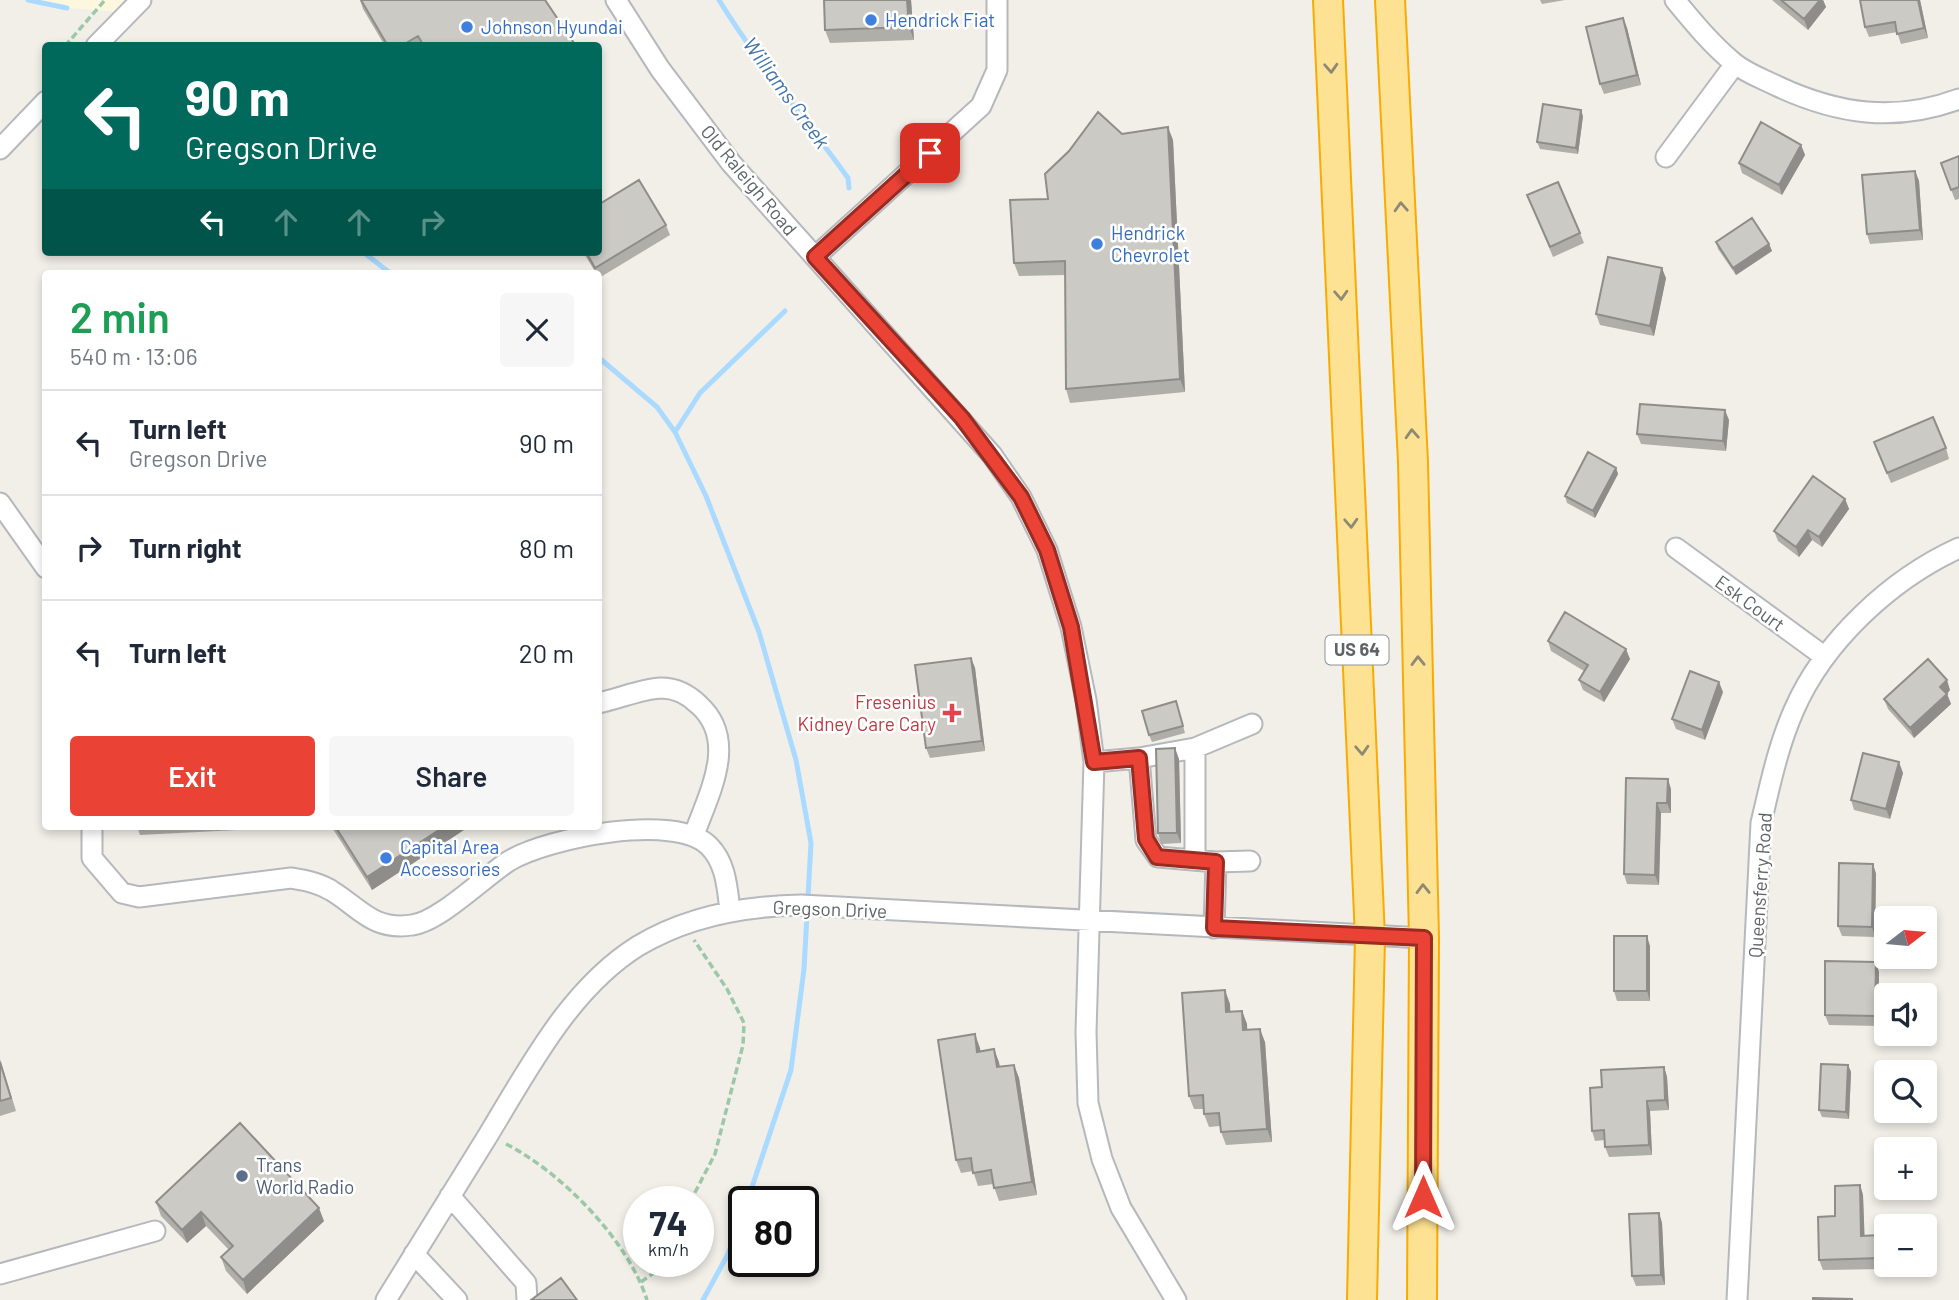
<!DOCTYPE html>
<meta charset="utf-8">
<style>
body{margin:0;font-family:Barlow,sans-serif;background:#f6f6f7;color:#1f2937;height:100vh;display:flex;flex-direction:column;font-size:26px;white-space:nowrap}
*{box-sizing:border-box;margin:0}
p{font-size:23px;color:#747a83}
.icon{flex:none;width:38px;height:38px;fill:none;stroke:currentColor;stroke-width:2;stroke-linecap:round;stroke-linejoin:round}
.map{position:relative;flex:1;overflow:hidden}
.sheet{position:absolute;left:42px;top:270px;width:560px;height:560px;display:flex;flex-direction:column;background:#fff;border-radius:7px;box-shadow:0 4px 10px #0003}
.sheet>*{flex:none}
.hud{position:absolute;left:42px;top:42px;width:560px;height:214px;border-radius:7px;box-shadow:0 4px 10px #0003;background:#00695c;color:#fff;overflow:hidden}
.needle{width:46px;rotate:74deg}
.controls{position:absolute;left:1874px;top:906px;display:grid;gap:14px}
.controls a{display:grid;place-items:center;width:63px;height:63px;border-radius:7px;background:#fff;box-shadow:0 4px 10px #0003;font-size:35px}
.speed{position:absolute;left:623px;top:1186px;display:flex;gap:14px;font-size:35px;font-weight:700;text-align:center}
.speed>*{display:grid;place-content:center;width:91px;height:91px;border-radius:50%;background:#fff;box-shadow:0 4px 10px #0003;line-height:1}
.speed small{font-size:18px;font-weight:400}
.speed .limit{border:4px solid #111;border-radius:10px;background:#fff;color:#111}
.pin{position:absolute;display:grid;place-items:center;width:60px;height:60px;color:#fff;margin:-30px;border-radius:14px;box-shadow:0 4px 10px #0006}
.me{position:absolute;width:77px;margin:-38px;rotate:0deg;stroke-linejoin:round;filter:drop-shadow(0 0 5px #0008)}
.turn{display:flex;align-items:center;gap:24px;height:147px;padding:0 28px;font-size:32px}
.turn .icon{width:91px;height:91px;stroke-width:2.5}
.turn b{display:block;font-size:49px;line-height:60px}
.lanes{display:flex;align-items:center;height:66px;padding:0 28px;background:#0003;justify-content:center;gap:35px;direction:ltr}
.lanes .off{opacity:.35}
.round{display:grid;place-items:center;flex:none;width:74px;height:74px;border-radius:7px;background:#f6f6f7}
.summary{display:flex;align-items:center;justify-content:space-between;height:119px;padding:0 28px}
h1{font-size:42px;font-weight:600;line-height:52px;color:#1e9e55}
.action{display:flex;gap:14px;margin-top:auto;padding:14px 28px}
.action a{flex:1;height:80px;border-radius:7px;background:#ea4335;color:#fff;font-size:28px;font-weight:600;line-height:80px;text-align:center}
.action a+a{background:#f6f6f7;color:#1f2937}
ul{padding:0;list-style:none}
li{display:flex;align-items:center;gap:21px;height:105px;padding:0 28px;border-top:2px solid #e0e1e3}
li div{flex:1}
li b{display:block;font-size:26px}
li em{font-style:normal}
.map>svg:first-child{display:block}
.commercial{fill:#fef7e0}
.lines{fill:none;stroke-linecap:round;stroke-linejoin:round}
.stream{stroke:#aadaff;stroke-width:5}
.minor-casing{stroke:#b5b8bc;stroke-width:23}
.highway-casing{stroke:#f9ab00;stroke-width:32}
.path{stroke:#9cc7a9;stroke-width:3.5;stroke-dasharray:7 3.5;stroke-linecap:butt}
.minor{stroke:#fff;stroke-width:19}
.highway{stroke:#fde293;stroke-width:28}
.wall{fill:#afaea9}
.shaded-wall{fill:#8f8d8a}
.building{fill:#cccac5;stroke:#8f8d8a;stroke-width:2}
.oneway{stroke:#8e8975}
.route-casing{stroke:#982c22;stroke-width:18}
.route{stroke:#ea4335;stroke-width:12}
.shop-dot{fill:#3f7fe0;stroke:#fff;stroke-width:2.5}
.health-dot{fill:#e0444e;stroke:#fff;stroke-width:2.5}
.service-dot{fill:#5c6f8a;stroke:#fff;stroke-width:2.5}
.labels{text-anchor:middle;stroke-width:5;stroke-linejoin:round;paint-order:stroke}
.shield{fill:#fff;stroke:#8f9295;stroke-width:2}
.shield-label{font-size:18px;font-weight:bold;fill:#5f6368}
.shop-label{font-size:19px;fill:#366cbe;stroke:#fff;text-anchor:start}
.street-label{font-size:19px;fill:#5f6368;stroke:#fff}
.health-label{font-size:19px;fill:#be3a42;stroke:#fff;text-anchor:end}
.service-label{font-size:19px;fill:#4e5e75;stroke:#fff;text-anchor:start}
.water-label{font-size:21px;font-style:italic;fill:#4174aa;stroke:#fff}
</style>
<div class="map">
<svg width="1959" height="1300" viewBox="0 0 1959 1300">
<rect width="100%" height="100%" fill="#f1efe8"/>
<path class="commercial" d="M28,0H132L119,12L67,8Z"/>
<g class="lines">
<path class="stream" d="M28,0L67,8
M719,0C757,62 805,118 848,178L849,188
M363,252L390,273
M598,357L657,407L675,432L706,496L759,632L796,760L811,843L804,969L791,1070L747,1202
M675,432L700,393L785,311
M703,1300L728,1254L744,1212"/>
<defs>
<path id="minor" d="M616,0L660,69L731,163L992,455L1021,497L1047,550L1071,627L1086,700L1094,762L1086,1032L1088,1103L1102,1159L1121,1208L1176,1300
M1675,0C1693,22 1712,45 1734,63C1746,73 1763,79 1777,86C1837,114 1895,123 1959,99
M96,46L141,0
M0,149L46,101
M1666,157L1735,64
M815,257L981,106L997,70V0
M0,503L46,568
M1676,548L1825,657
M598,703C619,699 640,689 661,688C676,688 689,695 699,705C739,741 708,795 694,835
M1195,748L1252,724
M1139,758L1195,748V860
M1094,762L1139,758L1146,840L1158,857L1216,862L1214,928
M92,826V858L122,893L139,897L291,878C305,880 320,883 332,891C360,908 373,931 412,925C439,922 484,877 509,861C547,838 675,812 709,846C726,863 727,887 730,910
M1216,862L1250,861
M450,1196L526,1283L527,1300
M414,1254L457,1300
M0,1274L155,1231
M386,1300C420,1246 453,1191 487,1137C528,1070 569,989 638,946C688,916 744,906 801,905L1424,938
M1737,1300L1761,823C1770,785 1778,746 1794,710C1824,641 1891,579 1959,548"/>
<path id="highway" d="M1328,0L1370,937L1362,1300
M1390,0L1413,462L1424,938L1422,1300"/>
</defs>
<use href="#minor" class="minor-casing"/>
<use href="#highway" class="highway-casing"/>
<path class="path" d="M65,46L105,0
M506,1144C561,1172 628,1240 647,1300
M690,1202L715,1154L743,1045L744,1023L727,989L694,940
M641,1282L669,1262"/>
<use href="#minor" class="minor"/>
<use href="#highway" class="highway"/>
</g>
<path class="wall" d="M360,0H545L576,46H385L363,9Z
M824,0H911L914,40L830,43L825,30Z
M1540,0H1565L1542,4Z
M1772,0H1823L1826,7L1808,30Z
M1920,0L1928,38L1901,44L1897,32L1869,37L1865,27Z
M1623,18L1627,28L1641,85L1604,94L1600,84Z
M1583,116L1578,154L1540,149L1537,142Z
M1122,134L1173,140L1185,392L1070,403L1066,389L1065,275L1019,276L1014,263L1048,199Z
M1801,145L1805,155L1782,195L1742,173L1739,163Z
M1959,156V199L1955,200L1941,163Z
M1915,171L1919,181L1923,240L1870,244L1867,234Z
M1527,195L1580,233L1584,243L1553,257Z
M666,225L670,235L599,278L598,273H596L583,252H598Z
M1716,242L1769,244L1772,251L1736,275L1718,249Z
M1666,278L1654,336L1600,325L1596,314Z
M1729,420L1726,451L1641,444L1637,434Z
M1874,442L1946,448L1949,459L1891,483Z
M1616,468L1618,474L1595,518L1567,503L1565,496Z
M1845,499L1849,509L1822,547L1812,540L1799,557L1778,541L1774,531Z
M1548,641L1630,659L1604,702L1583,690L1579,680L1584,671L1551,651Z
M971,658L975,668L985,751L930,758L926,748Z
M1950,690L1947,694L1951,704L1914,738L1888,709L1884,699Z
M1723,692L1705,740L1676,729L1672,719Z
M1178,708L1185,733L1152,742L1149,735Z
M1179,759L1181,843L1161,844L1158,833Z
M1903,773L1890,819L1854,810L1851,800Z
M1626,778L1671,789V813H1661L1659,885L1627,884L1624,874Z
M137,826H313L140,835Z
M331,826H470L372,890Z
M1873,864L1876,874L1875,937L1842,936L1838,926Z
M1650,946V1001H1617L1614,991Z
M1879,972V1026L1829,1025L1825,1015Z
M1230,1004V1011H1242L1247,1024V1030L1265,1042L1272,1142L1226,1145L1221,1132L1220,1126L1209,1127L1204,1114V1109H1194L1189,1096Z
M980,1048V1051L994,1049L1000,1067L1014,1065L1019,1078L1037,1195L999,1201L993,1184L978,1186L973,1171L961,1173L956,1160Z
M0,1059L16,1111L0,1116Z
M1848,1065L1851,1072L1849,1119L1822,1117L1819,1110Z
M1664,1067L1667,1077L1669,1110L1650,1111L1652,1155L1609,1157L1605,1147V1140L1595,1141L1592,1131Z
M1860,1185L1863,1195L1864,1236L1880,1235L1884,1245V1269L1823,1270L1819,1260L1835,1216Z
M156,1202L324,1221L247,1294L226,1271L221,1257L229,1250L206,1226L187,1243L161,1216Z
M1659,1213L1662,1223L1665,1285L1636,1286L1632,1276Z"/>
<path class="shaded-wall" d="M907,0H911L914,40L909,27Z
M1820,0H1823L1826,7L1808,30L1804,19Z
M1918,0H1920L1928,38L1924,28Z
M1623,18L1627,28L1641,85L1637,75Z
M1581,110L1583,116L1578,154L1576,148Z
M1168,127L1173,140L1185,392L1180,379Z
M1801,145L1805,155L1782,195L1779,185Z
M1915,171L1919,181L1923,240L1920,230Z
M1769,244L1772,251L1736,275L1733,268Z
M1662,268L1666,278L1654,336L1650,326Z
M1725,410L1729,420L1726,451L1723,441Z
M1616,468L1618,474L1595,518L1593,511Z
M1845,499L1849,509L1822,547L1819,537Z
M1808,530L1812,540L1799,557L1796,547Z
M1626,649L1630,659L1604,702L1600,692Z
M971,658L975,668L985,751L982,741Z
M1947,680L1950,690L1944,697L1940,687Z
M1719,682L1723,692L1705,740L1702,730Z
M1947,694L1951,704L1914,738L1910,728Z
M1175,748L1179,759L1181,843L1177,833Z
M1899,762L1903,773L1890,819L1886,809Z
M1668,779L1671,789V813L1667,803Z
M1657,803L1661,813L1659,885L1655,875Z
M445,826H470L372,890L367,877Z
M1873,864L1876,874L1875,937L1872,927Z
M1647,936L1650,946V1001L1647,991Z
M1876,962L1879,972V1026L1875,1016Z
M1225,990L1230,1004L1231,1025L1226,1012Z
M1242,1011L1247,1024L1248,1044L1243,1030Z
M1260,1029L1265,1042L1272,1142L1267,1129Z
M975,1034L980,1048L982,1065L977,1052Z
M994,1049L999,1062L1002,1081L997,1067Z
M1014,1065L1019,1078L1037,1195L1032,1182Z
M1848,1065L1851,1072L1849,1119L1846,1112Z
M1664,1067L1667,1077L1669,1110L1665,1100Z
M1647,1101L1650,1111L1652,1155L1649,1145Z
M1860,1185L1863,1195L1865,1246L1861,1236Z
M319,1208L324,1221L247,1294L243,1280Z
M201,1212L206,1226L187,1243L182,1230Z
M1659,1213L1662,1223L1665,1285L1661,1275Z
M1880,1235L1884,1245V1269L1880,1258Z"/>
<path class="building" d="M361,0H545L576,46H424L418,36L401,46H388Z
M824,0H907L909,27L825,30Z
M1781,0H1820L1804,19Z
M1860,0H1918L1924,28L1897,34L1895,22L1865,27Z
M1623,18L1637,75L1600,84L1586,27Z
M1543,104L1581,110L1576,148L1537,142Z
M1098,112L1122,134L1168,127L1180,379L1066,389L1065,261L1014,263L1010,200L1048,199L1045,174L1069,151Z
M1761,122L1801,145L1779,185L1739,163Z
M1959,156V187L1951,190L1941,163Z
M1915,171L1920,230L1867,234L1862,175Z
M639,180L666,225L595,268L586,252H598V205Z
M1558,182L1580,233L1550,247L1527,195Z
M1752,218L1769,244L1733,268L1716,242Z
M1608,257L1662,268L1650,326L1596,314Z
M1640,404L1725,410L1723,441L1637,434Z
M1933,417L1946,448L1887,473L1874,442Z
M1588,452L1616,468L1593,511L1565,496Z
M1813,476L1845,499L1819,537L1808,530L1796,547L1774,531Z
M1565,612L1626,649L1600,692L1579,680L1588,665L1548,641Z
M971,658L982,741L926,748L915,665Z
M1928,659L1947,680L1940,687L1947,694L1910,728L1884,699Z
M1690,671L1719,682L1702,730L1672,719Z
M1176,701L1183,726L1149,735L1142,711Z
M1175,748L1177,833H1158L1156,749Z
M1863,753L1899,762L1886,809L1851,800Z
M1626,778L1668,779L1667,803H1657L1655,875L1624,874Z
M335,826H445L367,877Z
M1839,863L1873,864L1872,927L1838,926Z
M1614,936H1647V991H1614Z
M1825,961L1876,962L1875,1016L1825,1015Z
M1225,990L1226,1012L1242,1011L1243,1030L1260,1029L1267,1129L1221,1132L1219,1113L1204,1114L1203,1095L1189,1096L1182,993Z
M975,1034L977,1052L994,1049L997,1067L1014,1065L1032,1182L994,1188L991,1170L973,1173L971,1158L956,1160L938,1040Z
M0,1062L11,1098L0,1101Z
M1821,1064L1848,1065L1846,1112L1819,1110Z
M1664,1067L1665,1100L1647,1101L1649,1145L1605,1147L1604,1130L1592,1131L1590,1088L1602,1087L1601,1070Z
M240,1123L319,1208L243,1280L221,1257L233,1246L201,1212L182,1230L156,1202Z
M1860,1185L1861,1236L1880,1235V1258L1819,1260L1818,1217L1835,1216V1186Z
M1659,1213L1661,1275L1632,1276L1629,1214Z
M561,1278L577,1300H531Z
M1813,1298L1852,1299V1300H1813Z"/>
<defs><path id="oneway-chevron" d="M-2-3.5L2.5 0L-2 3.5" fill="none" stroke-width="1.6" stroke-linecap="round" stroke-linejoin="round" transform="scale(1.75)"/></defs>
<g class="oneway">
<use href="#oneway-chevron" transform="translate(1331 68) rotate(87)"/>
<use href="#oneway-chevron" transform="translate(1401 207) rotate(-93)"/>
<use href="#oneway-chevron" transform="translate(1341 295) rotate(87)"/>
<use href="#oneway-chevron" transform="translate(1412 434) rotate(-93)"/>
<use href="#oneway-chevron" transform="translate(1351 523) rotate(87)"/>
<use href="#oneway-chevron" transform="translate(1418 661) rotate(-91)"/>
<use href="#oneway-chevron" transform="translate(1362 750) rotate(87)"/>
<use href="#oneway-chevron" transform="translate(1423 889) rotate(-91)"/>
</g>
<g class="lines">
<defs>
<path id="route" d="M930,153L815,257L962,418L1021,497L1047,550L1071,627L1094,762L1139,758L1146,839L1157,857L1216,862L1214,928L1424,938L1423,1197"/>
</defs>
<use href="#route" class="route-casing"/>
<use href="#route" class="route"/>
</g>
<g class="shop-dot">
<circle cx="871" cy="20" r="7"/>
<circle cx="467" cy="27" r="7"/>
<circle cx="1097" cy="244" r="7"/>
<circle cx="386" cy="858" r="7"/>
</g>
<path class="health-dot" d="M948.5 702.5h7v7h7v7h-7v7h-7v-7h-7v-7h7z"/>
<circle class="service-dot" cx="242" cy="1176" r="7"/>
<g class="labels">
<rect class="shield" x="1325.5" y="635.5" width="63" height="29" rx="5"/>
<g class="shield-label">
<text x="1357" y="656">US 64</text>
</g>
<g class="shop-label">
<text x="885" y="27">Hendrick Fiat</text>
<text x="481" y="34">Johnson Hyundai</text>
<text x="1111" y="240">Hendrick<tspan x="1111" dy="22">Chevrolet</tspan></text>
<text x="400" y="854">Capital Area<tspan x="400" dy="22">Accessories</tspan></text>
</g>
<g class="street-label">
<text transform="translate(749 180) rotate(50)" y="7">Old Raleigh Road</text>
<text transform="translate(1750 603) rotate(36)" y="7">Esk Court</text>
<text transform="translate(1760 885) rotate(-86)" y="7">Queensferry Road</text>
<text transform="translate(830 909) rotate(2)" y="7">Gregson Drive</text>
</g>
<g class="health-label">
<text x="936" y="709">Fresenius<tspan x="936" dy="22">Kidney Care Cary</tspan></text>
</g>
<g class="service-label">
<text x="256" y="1172">Trans<tspan x="256" dy="22">World Radio</tspan></text>
</g>
<g class="water-label">
<text transform="translate(786 93) rotate(54)" y="7">Williams Creek</text>
</g>
</g>
</svg>
<div class="controls">
<a><svg class="needle" viewBox="-14 -14 28 28"><path d="M0-13l5 13h-10z" fill="#e53935"/><path d="M0 13l5-13h-10z" fill="#747a83"/></svg></a>
<a><svg class="icon" aria-label="sound" viewBox="0 0 24 24"><path d="M4 9h4l5-4v14l-5-4H4zM17 9q2 3 0 6"/></svg></a>
<a><svg class="icon" aria-label="search" viewBox="0 0 24 24"><circle cx="10" cy="10" r="6"/><path d="M15 15l6 6"/></svg></a>
<a>+</a>
<a>−</a>
</div>
<div class="speed"><div>74<small>km/h</small></div><div class="limit">80</div></div>
<div class="pin" style="left:930px;top:153px;background:#d93025"><svg class="icon" aria-label="arrive" viewBox="0 0 24 24"><path d="M6 21V4h12l-3 4 3 4H6"/></svg></div>
<svg class="me" style="left:1423px;top:1197px" viewBox="-20 -20 40 40"><path d="M0-17L14 15 0 8-14 15z" fill="#ea4335" stroke="#fff" stroke-width="4"/></svg>
<div class="hud">
<div class="turn"><svg class="icon" aria-label="left" viewBox="0 0 24 24"><path d="M17 20v-9H6M10 6l-5 5 5 5"/></svg><div><b>90 m</b>Gregson Drive</div></div>
<div class="lanes"><svg class="icon" aria-label="left" viewBox="0 0 24 24"><path d="M17 20v-9H6M10 6l-5 5 5 5"/></svg><svg class="icon off" aria-label="ahead" viewBox="0 0 24 24"><path d="M12 20V5M6 11l6-6 6 6"/></svg><svg class="icon off" aria-label="ahead" viewBox="0 0 24 24"><path d="M12 20V5M6 11l6-6 6 6"/></svg><svg class="icon off" aria-label="right" viewBox="0 0 24 24"><path d="M7 20v-9h11M14 6l5 5-5 5"/></svg></div>
</div>
<section class="sheet">
<div class="summary"><div><h1>2 min</h1><p>540 m · 13:06</p></div><a class="round"><svg class="icon" aria-label="close" viewBox="0 0 24 24"><path d="M6 6l12 12M18 6L6 18"/></svg></a></div>
<ul>
<li><svg class="icon" aria-label="left" viewBox="0 0 24 24"><path d="M17 20v-9H6M10 6l-5 5 5 5"/></svg><div><b>Turn left</b><p>Gregson Drive</p></div><em>90 m</em></li>
<li><svg class="icon" aria-label="right" viewBox="0 0 24 24"><path d="M7 20v-9h11M14 6l5 5-5 5"/></svg><div><b>Turn right</b></div><em>80 m</em></li>
<li><svg class="icon" aria-label="left" viewBox="0 0 24 24"><path d="M17 20v-9H6M10 6l-5 5 5 5"/></svg><div><b>Turn left</b></div><em>20 m</em></li>
</ul>
<div class="action"><a>Exit</a><a>Share</a></div>
</section>
</div>
